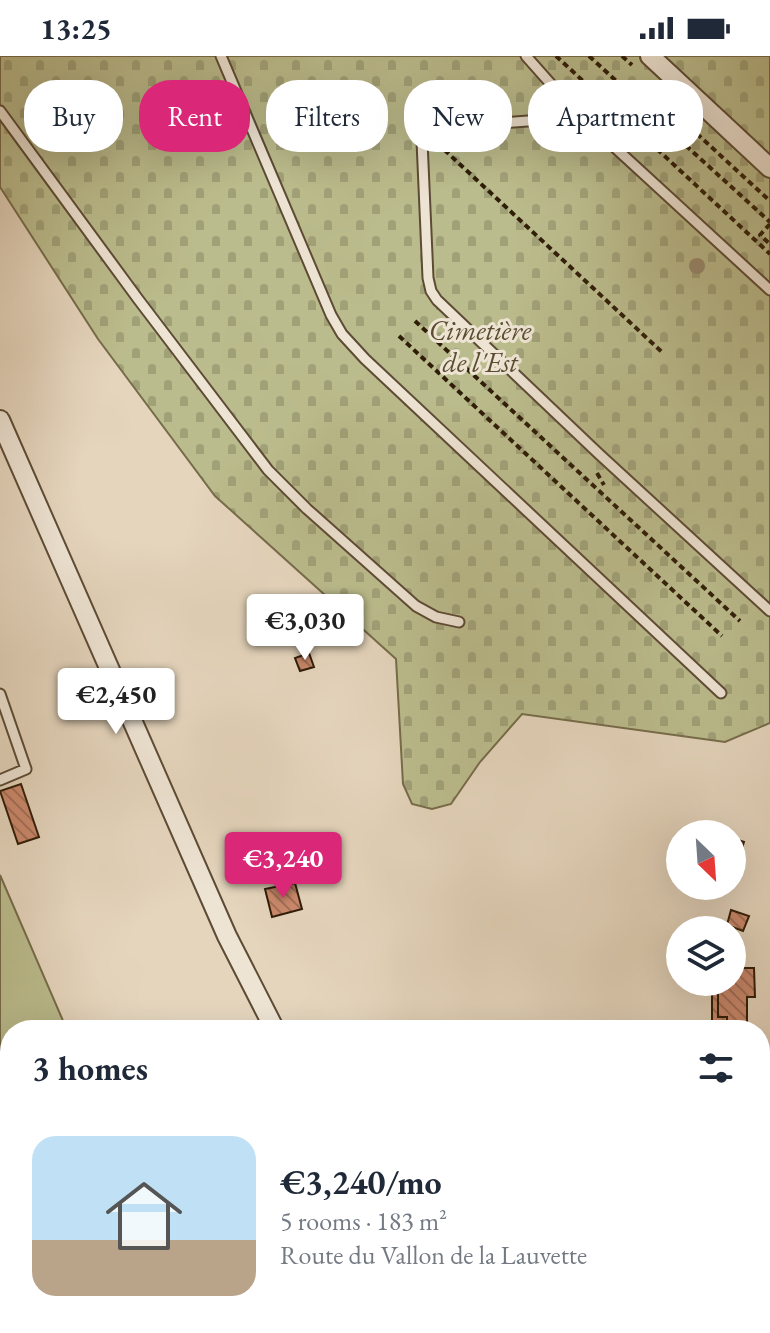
<!DOCTYPE html>
<meta charset="utf-8">
<style>
:root{--surface:#fff;--page:#f2f2f3;--text:#1f2937;--muted:#747a83;--accent:#db2777}
body{margin:0;font-family:"EB Garamond",serif;background:var(--page);color:var(--text);height:100vh;display:flex;flex-direction:column;font-size:30px;white-space:nowrap}
*{box-sizing:border-box;margin:0}
p{font-size:26px;color:var(--muted)}
.icon{flex:none;width:44px;height:44px;fill:none;stroke:currentColor;stroke-width:2;stroke-linecap:round;stroke-linejoin:round}
.map{position:relative;flex:1;overflow:hidden}
.sheet{position:absolute;left:0px;top:964px;width:770px;height:314px;display:flex;flex-direction:column;background:var(--surface);border-radius:32px 32px 0 0;box-shadow:0 8px 32px #0002}
.sheet>*{flex:none}
.guide{position:absolute;left:24px;top:24px;width:722px;height:72px;display:flex;gap:16px}
.needle{width:52px;rotate:155deg}
.fabs{position:absolute;left:666px;top:764px;display:grid;gap:16px}
.fabs a{display:grid;place-items:center;width:80px;height:80px;border-radius:50%;background:var(--surface);box-shadow:0 8px 32px #0002;font-size:40px}
.price{position:absolute;translate:-50% -68px;padding:0 18px;border-radius:8px;background:#fff;color:#222;font-size:26px;line-height:52px;filter:drop-shadow(0 2px 4px #0008)}
.price::after{content:'';position:absolute;left:50%;top:48px;width:24px;height:18px;margin-left:-12px;background:inherit;clip-path:polygon(0 0,100% 0,50% 100%)}
.price.current{background:var(--accent);color:#fff}
ul{padding:0;list-style:none}
li{display:flex;align-items:center;gap:24px;height:200px;padding:0 32px}
li span{display:grid;place-items:center;flex:none;width:224px;height:160px;border-radius:24px;color:#555}
li>.icon{margin-inline-start:auto}
span .icon{width:96px;height:96px;fill:#fffc;stroke-width:1}
li b{font-size:34px}
h2{display:flex;justify-content:space-between;align-items:center;height:96px;padding:0 32px;font-size:34px}
.chip{padding:0 28px;border-radius:32px;background:var(--surface);box-shadow:0 8px 32px #0002;font-size:28px;line-height:72px}
.chip.current{background:var(--accent);color:#fff}
.status{display:flex;justify-content:space-between;align-items:center;height:56px;padding:0 40px;background:var(--surface);direction:ltr}
.status svg{height:22px;fill:currentColor}
.map>svg:first-child{display:block}
</style>
<div class="status"><b>13:25</b><svg viewBox="0 0 49 12"><path d="M0 12V9h3v3zM5 12V6h3v6zM10 12V3h3v9zM15 12V0h3v12zM26 1h20v11H26zM47 4h2v5h-2z"/></svg></div>
<div class="map">
<svg width="770" height="1277" viewBox="0 0 770 1277">
<defs>
<pattern id="cemetery-stones" width="16" height="16" patternUnits="userSpaceOnUse" patternTransform="scale(2)"><rect width="16" height="16" fill="#bbbc8d"/><path d="M2 7V4a2 2 0 0 1 4 0v3zM10 15v-3a2 2 0 0 1 4 0v3z" fill="#a1a178"/></pattern>
<pattern id="building-back-hatch" width="6" height="6" patternUnits="userSpaceOnUse" patternTransform="scale(2)"><rect width="6" height="6" fill="#cb896c"/><path d="M-1 5l2 2M0 0l6 6M5-1l2 2" fill="none" stroke="#a56f57"/></pattern>
</defs>
<rect width="100%" height="100%" fill="#e5d5bd"/>
<filter id="stains"><feTurbulence type="fractalNoise" baseFrequency=".0025" numOctaves="4"/><feColorMatrix values="0 0 0 0 .2 0 0 0 0 .09 0 0 0 0 .02 0 0 0 .5 -.17"/></filter>
<radialGradient id="worn" r=".72"><stop offset=".6" stop-color="#630" stop-opacity="0"/><stop offset="1" stop-color="#630" stop-opacity=".3"/></radialGradient>
<path fill="url(#cemetery-stones)" stroke="#766c4a" stroke-width="2" d="M0,0h770v667l-45,19 -203,-28 -42,48 -29,42 -19,5 -20,-5 -9,-20 -7,-125 -181,-163 -117,-157 -98,-152z"/>
<path fill="#bbbc8d" stroke="#766c4a" stroke-width="2" d="M0,819l67,155h-57v119l-10,5z"/>
<path fill="url(#building-back-hatch)" stroke="#301d08" stroke-width="2" d="M309,597l5,14 -14,4 -5,-13z
M21,728l18,53 -21,7 -18,-53z
M732,782l12,4 -11,33 -1,-1z
M295,827l7,26 -30,8 -7,-28z
M731,854l18,6 -6,15 -16,-6z
M732,912h22l1,29h-8v33h-20v-13h-9v-32h9v-3h5z
M712,926h15v3h-9v32h9v13h-15z
M731,1268h27l-1,9 -27,-1z"/>
<g fill="none" stroke-linecap="round" stroke-linejoin="round">
<g stroke="#5d4b35" stroke-width="13">
<path id="lane" d="M221,0l110,259 11,19 23,25 356,334
M526,0l47,53 197,181
M573,53l-19,10 -115,9 -11,6 -6,7 6,137 3,13 6,9 162,154 171,157
M0,55l138,188 130,171 39,39 109,97 20,11 23,5
M0,638l26,75 -26,11"/>
</g>
<g stroke="#5d4b35" stroke-width="22">
<path id="street" d="M650,0l120,112
M0,364l227,516 48,94
M338,1277l16,-9"/>
</g>
<path stroke="#301d08" stroke-width="4" stroke-dasharray="6 4" stroke-linecap="butt" d="M556,0l79,73
M589,0l61,56
M622,0l10,9
M682,64l88,81
M671,76l99,90
M437,87l227,211
M657,93l113,105
M770,168l-10,11 10,9
M415,265l325,300
M399,280l323,300
M597,417l7,12"/>
<use href="#lane" stroke="#eee4d4" stroke-width="9"/>
<use href="#street" stroke="#eee4d4" stroke-width="18"/>
</g>
<g fill="#998a6f">
<circle cx="669" cy="66" r="8"/>
<circle cx="660" cy="80" r="8"/>
<circle cx="697" cy="210" r="8"/>
</g>
<g text-anchor="middle" dominant-baseline="central" stroke-width="6" stroke-linejoin="round" paint-order="stroke">
<g font-size="28" font-style="italic" fill="#5a4d30" stroke="#eee4d4">
<text x="480" y="274">Cimetière<tspan x="480" dy="32">de l'Est</tspan></text>
</g>
</g>
<rect width="100%" height="100%" filter="url(#stains)"/>
<rect width="100%" height="100%" fill="url(#worn)"/>
</svg>
<div class="fabs">
<a><svg class="needle" viewBox="-14 -14 28 28"><path d="M0-13l5 13h-10z" fill="#e53935"/><path d="M0 13l5-13h-10z" fill="#747a83"/></svg></a>
<a><svg class="icon" aria-label="layers" viewBox="0 0 24 24"><path d="M12 4l9 5-9 5-9-5zM3 14l9 5 9-5"/></svg></a>
</div>
<b class="price" style="left:305px;top:606px">€3,030</b>
<b class="price" style="left:116px;top:680px">€2,450</b>
<b class="price current" style="left:283px;top:844px">€3,240</b>
<div class="guide">
<a class="chip">Buy</a>
<a class="chip current">Rent</a>
<a class="chip">Filters</a>
<a class="chip">New</a>
<a class="chip">Apartment</a>
</div>
<section class="sheet">
<h2>3 homes<svg class="icon" aria-label="filters" viewBox="0 0 24 24"><path d="M4 7h16M4 17h16"/><circle cx="9" cy="7" r="2"/><circle cx="15" cy="17" r="2"/></svg></h2>
<ul>
<li><span style="background:linear-gradient(#bfe0f5 65%,#b9a48a 0)"><svg class="icon" aria-label="home" viewBox="0 0 24 24"><path d="M3 11l9-7 9 7M6 9v11h12V9"/></svg></span><div><b>€3,240/mo</b><p>5 rooms · 183 m²</p><p>Route du Vallon de la Lauvette</p></div></li>
</ul>
</section>
</div>
